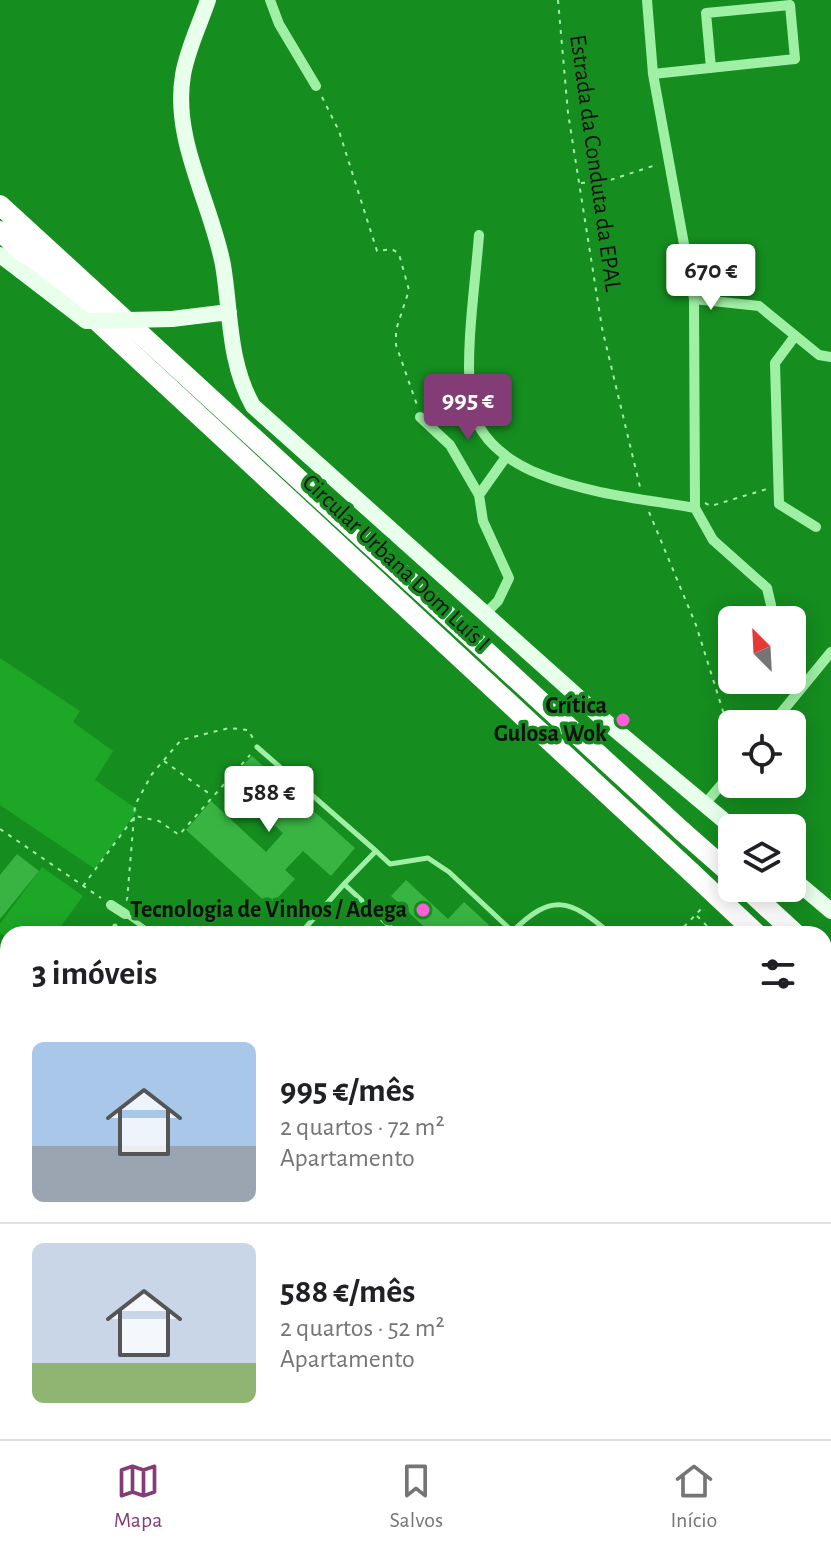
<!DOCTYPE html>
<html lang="pt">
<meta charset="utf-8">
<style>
:root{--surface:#fff;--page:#f2f2f2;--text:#202124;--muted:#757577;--line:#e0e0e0;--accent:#843c76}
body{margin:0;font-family:"Alegreya Sans",sans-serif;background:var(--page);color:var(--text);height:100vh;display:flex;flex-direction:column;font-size:30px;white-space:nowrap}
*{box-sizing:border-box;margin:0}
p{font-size:26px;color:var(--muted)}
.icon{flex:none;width:44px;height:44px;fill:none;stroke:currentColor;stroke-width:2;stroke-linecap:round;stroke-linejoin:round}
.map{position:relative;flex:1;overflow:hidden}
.side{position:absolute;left:0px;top:926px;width:832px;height:514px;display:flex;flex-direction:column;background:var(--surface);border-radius:24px 24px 0 0;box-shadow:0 4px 20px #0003}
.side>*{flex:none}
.needle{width:52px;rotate:336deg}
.fabs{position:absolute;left:718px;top:606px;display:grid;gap:16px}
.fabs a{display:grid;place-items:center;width:88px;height:88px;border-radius:12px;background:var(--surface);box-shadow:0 4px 20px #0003;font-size:40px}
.price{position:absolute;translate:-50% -68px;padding:0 18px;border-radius:8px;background:#fff;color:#222;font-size:26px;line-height:52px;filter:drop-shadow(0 2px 4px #0008)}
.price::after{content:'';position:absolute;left:50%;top:48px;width:24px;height:18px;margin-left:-12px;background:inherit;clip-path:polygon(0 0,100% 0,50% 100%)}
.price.active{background:var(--accent);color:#fff}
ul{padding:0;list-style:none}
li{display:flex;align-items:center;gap:24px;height:200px;padding:0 32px}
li+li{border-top:2px solid var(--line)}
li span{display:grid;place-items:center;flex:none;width:224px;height:160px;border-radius:12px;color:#555}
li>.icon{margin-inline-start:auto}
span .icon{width:96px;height:96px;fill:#fffc;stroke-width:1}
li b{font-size:34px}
h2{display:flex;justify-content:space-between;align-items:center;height:96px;padding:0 32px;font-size:34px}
.dock{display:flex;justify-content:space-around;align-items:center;height:112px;border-top:2px solid var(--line);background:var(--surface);font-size:22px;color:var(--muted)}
.dock a{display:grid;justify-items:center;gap:4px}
.dock .active{color:var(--accent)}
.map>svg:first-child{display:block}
</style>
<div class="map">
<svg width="831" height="1439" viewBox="0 0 831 1439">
<rect width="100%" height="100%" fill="#158d1f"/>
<path fill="#1da727" d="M0,658l80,53 -7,11 40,29 -18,29 43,30 -43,59 -95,-64z
M42,867l41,29 -28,38h-47v4l-8,-5v-9z"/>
<path fill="#39b442" d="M252,756l103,92 -24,28 -28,-25 -18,19 10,9 -25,27 -84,-76 25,-29 55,51 17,-19 -57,-50z
M17,854l22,17 -39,48v-44z
M406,880l42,39 16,-17 25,23 -8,9h-49l-41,-38z"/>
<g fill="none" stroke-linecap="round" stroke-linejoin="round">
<path stroke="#9ff0a5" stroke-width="2" stroke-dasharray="4 6" stroke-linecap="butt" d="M558,0l10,113 34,215 38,159
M322,97l17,34 38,120 15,-2 7,5 10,36 -13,40v15l21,60
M581,183l23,-1 52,-17
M705,503l6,3 56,-17
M649,512l47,113 36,115
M164,761l47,34
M0,829l101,69
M83,886l52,-70 24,5 20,14 71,-80
M127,901l8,-96 17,-31 29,-34 48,-12 19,2 6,10
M697,916l18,18
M95,934l13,-6
M677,934l27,-28
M0,961l8,3
M0,973l3,-10
M0,999l5,3 3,11
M0,1041l8,4
M2,1041l6,-22
M824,1223l7,18
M0,1233l8,11"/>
<path stroke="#9ff0a5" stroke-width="5" d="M257,747l119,104 -32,33 54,50
M376,851l14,13 38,-6 21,14 64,60
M125,914l28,20
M115,926l4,8
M512,932c40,-40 58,-33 99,2
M300,934l44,-50
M824,1382l7,9
M824,1399l7,8
M824,1412l3,-8"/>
<path stroke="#9ff0a5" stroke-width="10" d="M270,0l9,24 37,62
M647,0l6,74 41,225 1,209 18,32 54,48 4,17
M653,74l142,-15 -5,-54 -84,8 5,55
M479,235c-4,52 -13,108 -9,160 7,93 157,100 225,113
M694,299l65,7 60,49 12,2
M795,336l-20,27 4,141 37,23
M420,417l30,28 29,50
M486,613l12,-12 11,-23 -26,-57 -4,-26 27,-38
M772,724l59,-72
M705,804l27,-32
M111,905l14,9
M0,1308l8,5
M181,1432l10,7
M454,1432l10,7
M340,1439l14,-7"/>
<path stroke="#cdfbd1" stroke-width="14" d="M810,1439l9,-7
M829,1439l2,-2"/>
<path stroke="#e8ffeb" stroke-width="16" d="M208,0c-8,24 -21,50 -25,75 -11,65 28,127 40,190 8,48 5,97 30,141l352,315 128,107
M0,255l21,16
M172,319l57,-7
M792,878l39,33"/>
<path stroke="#fff" stroke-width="20" d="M0,205l682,626
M0,231l691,641
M746,888l50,46
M824,961l7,7
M824,994l7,7
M824,1015l7,11"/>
<path stroke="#e8ffeb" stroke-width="16" d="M21,271l65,50 86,-2"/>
<path stroke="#fff" stroke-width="20" d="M682,831l50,44
M691,872l66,62"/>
</g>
<g fill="#ff5eda" stroke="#158d1f" stroke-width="3">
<circle cx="623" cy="720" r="8"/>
<circle cx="423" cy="910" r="8"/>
</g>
<g text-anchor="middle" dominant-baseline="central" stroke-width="7" stroke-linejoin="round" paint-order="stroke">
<g font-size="24" fill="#111" stroke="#158d1f">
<text transform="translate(595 163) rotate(82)">Estrada da Conduta da EPAL</text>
<text transform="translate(396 563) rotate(43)">Circular Urbana Dom Luís I</text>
</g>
<g font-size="24" font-weight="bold" fill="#111" stroke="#158d1f" text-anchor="end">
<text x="607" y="706">Crítica<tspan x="607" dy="28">Gulosa Wok</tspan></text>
<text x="407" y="910">Tecnologia de Vinhos / Adega</text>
</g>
</g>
</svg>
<div class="fabs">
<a><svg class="needle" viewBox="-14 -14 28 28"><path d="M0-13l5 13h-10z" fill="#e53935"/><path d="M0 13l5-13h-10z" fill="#757577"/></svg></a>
<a><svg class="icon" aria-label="locate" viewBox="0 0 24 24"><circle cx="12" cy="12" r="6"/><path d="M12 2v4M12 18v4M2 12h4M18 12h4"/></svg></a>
<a><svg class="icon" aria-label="layers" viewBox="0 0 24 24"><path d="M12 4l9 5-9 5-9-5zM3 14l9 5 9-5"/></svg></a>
</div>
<b class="price" style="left:711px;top:312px">670 €</b>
<b class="price active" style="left:468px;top:442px">995 €</b>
<b class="price" style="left:269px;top:834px">588 €</b>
<section class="side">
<h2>3 imóveis<svg class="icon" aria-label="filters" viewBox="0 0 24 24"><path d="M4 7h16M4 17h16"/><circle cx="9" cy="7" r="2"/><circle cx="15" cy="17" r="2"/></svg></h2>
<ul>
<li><span style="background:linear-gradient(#a9c7e8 65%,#9aa5b1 0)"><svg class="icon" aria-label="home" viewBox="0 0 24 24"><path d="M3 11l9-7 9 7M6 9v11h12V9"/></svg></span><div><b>995 €/mês</b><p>2 quartos · 72 m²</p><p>Apartamento</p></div></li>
<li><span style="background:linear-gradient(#c9d6e8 75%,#8fb573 0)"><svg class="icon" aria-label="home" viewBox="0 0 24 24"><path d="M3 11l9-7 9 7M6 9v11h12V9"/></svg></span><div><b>588 €/mês</b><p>2 quartos · 52 m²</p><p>Apartamento</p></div></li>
</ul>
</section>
</div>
<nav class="dock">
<a class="active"><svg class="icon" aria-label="map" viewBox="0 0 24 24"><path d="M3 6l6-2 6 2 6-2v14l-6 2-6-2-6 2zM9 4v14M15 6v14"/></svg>Mapa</a>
<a><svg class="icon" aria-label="saved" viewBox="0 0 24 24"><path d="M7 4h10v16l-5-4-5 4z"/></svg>Salvos</a>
<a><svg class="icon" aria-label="home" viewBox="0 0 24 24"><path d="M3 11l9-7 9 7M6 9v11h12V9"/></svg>Início</a>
</nav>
